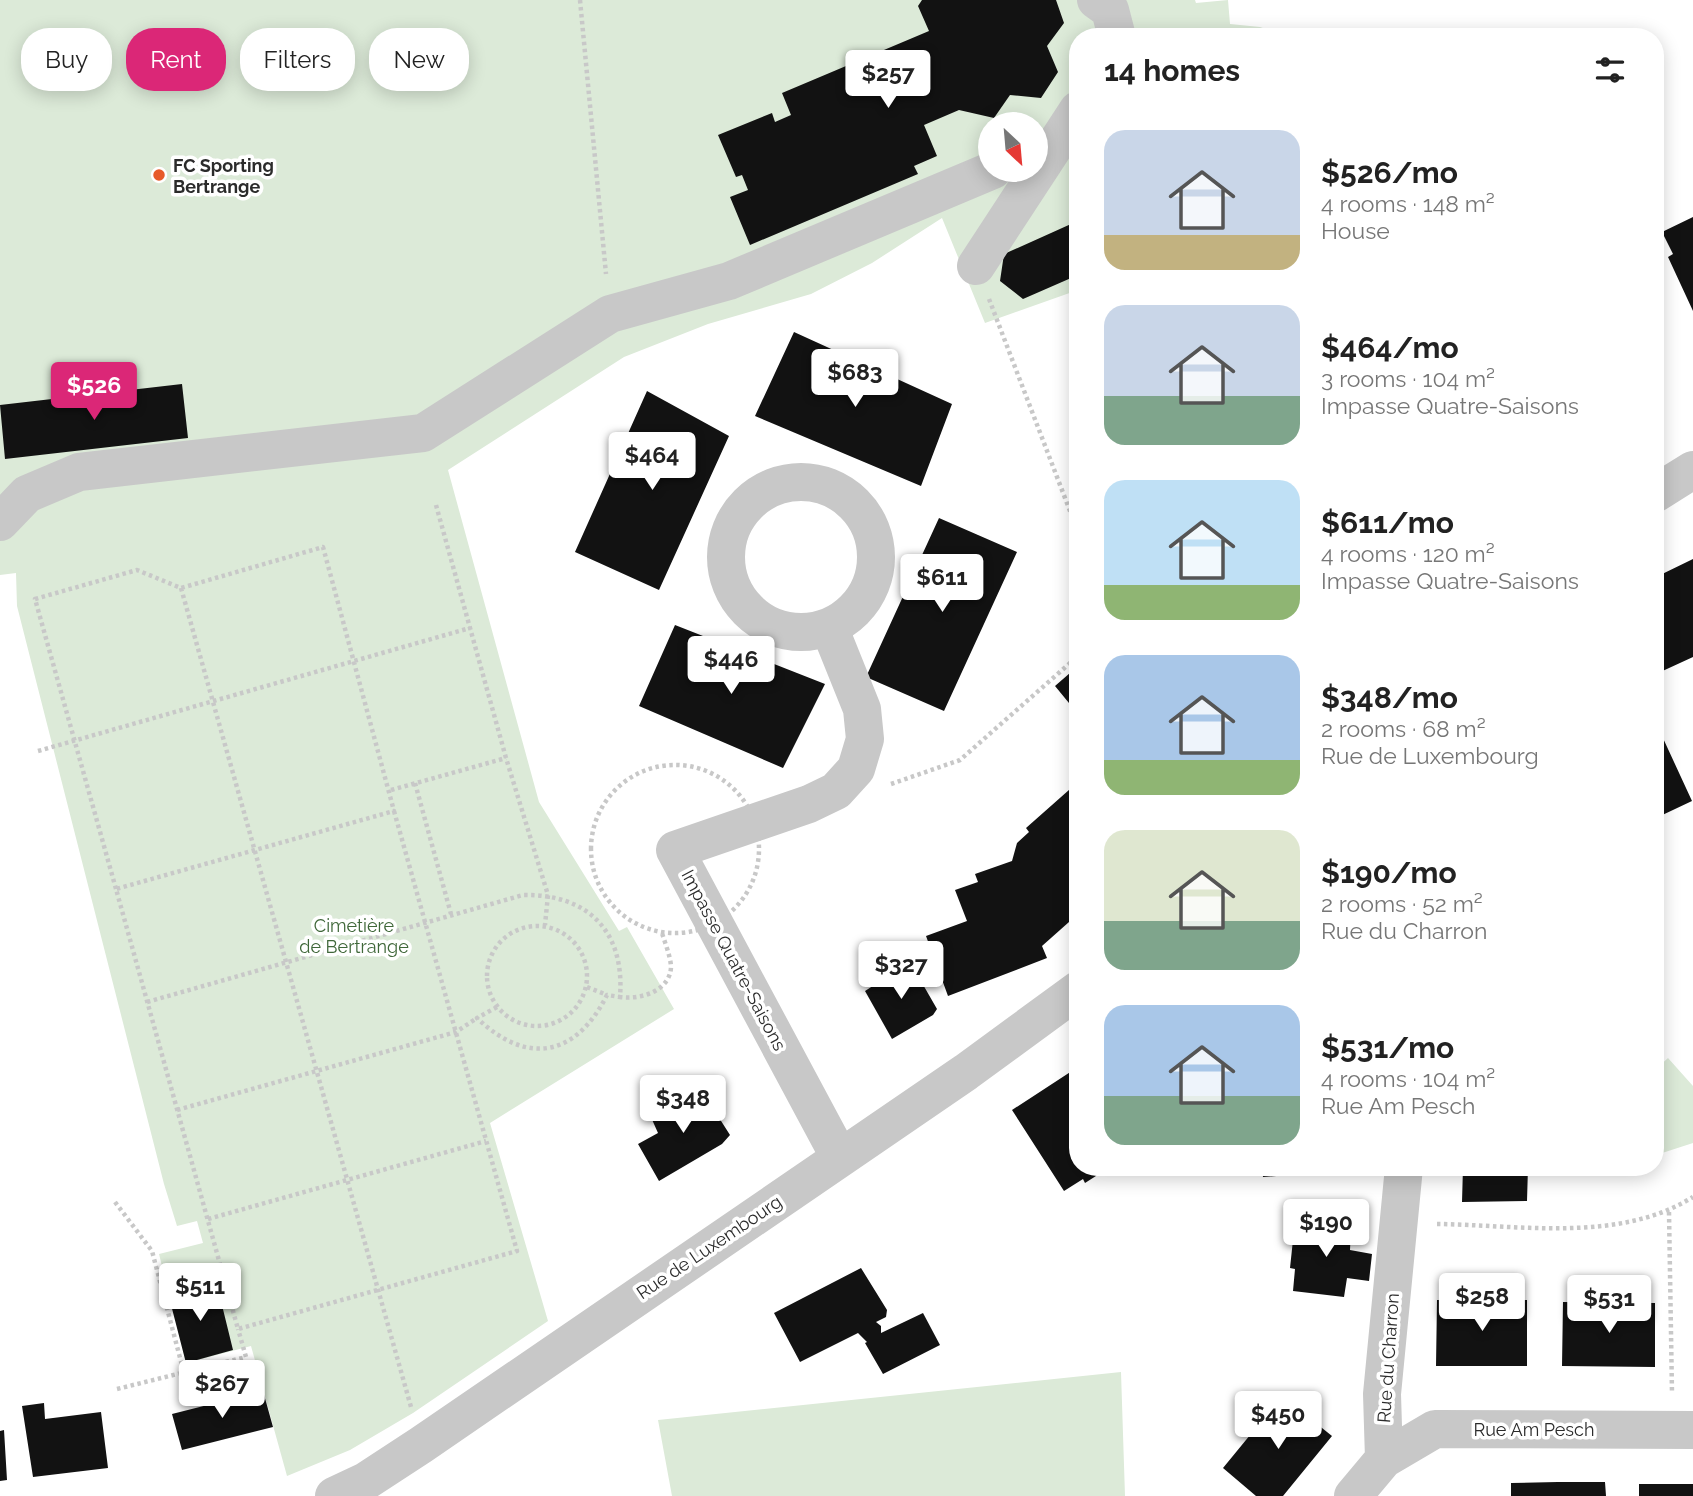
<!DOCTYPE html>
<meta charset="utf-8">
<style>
:root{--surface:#fff;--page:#f2f2f2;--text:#222;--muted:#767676;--accent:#db2777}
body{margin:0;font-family:Raleway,sans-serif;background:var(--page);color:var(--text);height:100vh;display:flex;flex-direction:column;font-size:26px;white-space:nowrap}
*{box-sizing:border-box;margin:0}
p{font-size:23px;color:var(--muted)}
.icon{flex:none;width:38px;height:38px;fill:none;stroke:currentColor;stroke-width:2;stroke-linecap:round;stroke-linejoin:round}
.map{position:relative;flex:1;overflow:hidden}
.panel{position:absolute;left:1069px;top:28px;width:595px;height:1148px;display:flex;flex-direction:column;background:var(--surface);border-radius:28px;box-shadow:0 4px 18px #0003}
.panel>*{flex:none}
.banner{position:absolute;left:21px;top:28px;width:665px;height:63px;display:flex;gap:14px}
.needle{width:46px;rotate:154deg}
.tools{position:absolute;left:978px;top:112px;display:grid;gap:14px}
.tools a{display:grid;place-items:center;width:70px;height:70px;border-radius:50%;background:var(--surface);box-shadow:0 4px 18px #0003;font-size:35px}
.price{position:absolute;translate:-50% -60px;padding:0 16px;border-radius:7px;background:#fff;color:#222;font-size:23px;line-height:46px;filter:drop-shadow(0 2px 4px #0008)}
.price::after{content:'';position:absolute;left:50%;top:42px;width:21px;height:16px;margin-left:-10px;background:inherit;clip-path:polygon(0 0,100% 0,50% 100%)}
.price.selected{background:var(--accent);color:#fff}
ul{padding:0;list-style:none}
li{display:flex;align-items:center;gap:21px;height:175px;padding:0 35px}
li span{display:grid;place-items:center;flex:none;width:196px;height:140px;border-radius:21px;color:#555}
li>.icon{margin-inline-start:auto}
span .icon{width:84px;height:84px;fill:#fffc;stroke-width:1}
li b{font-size:30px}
h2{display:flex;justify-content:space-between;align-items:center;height:84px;padding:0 35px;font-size:30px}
.tag{padding:0 24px;border-radius:28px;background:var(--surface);box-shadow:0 4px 18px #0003;font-size:24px;line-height:63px}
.tag.selected{background:var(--accent);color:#fff}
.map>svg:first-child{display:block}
</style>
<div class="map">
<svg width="1693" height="1496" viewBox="0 0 1693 1496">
<rect width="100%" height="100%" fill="#fff"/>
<path fill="#dcead8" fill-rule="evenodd" d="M0,0h1195l1,3 32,-3 2,24 30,3 29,10h-211v253l-93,33 -43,-105 -70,45 -61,31 -103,30 -84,33 -176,113 91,332 80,129 8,-4 47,82 -184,114 58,198 -135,92 -63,37 -63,26 -36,-130 -65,17 -27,-109 44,-11 -6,-22 -20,5 -13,-42 -147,-578 -1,-33 -16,2zM990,124h46v46h-46z
M1668,1058l25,28v57l-37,12v-86z
M1121,1372l4,124h-453l-14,-76z"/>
<path fill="#121212" d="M922,0h134l8,23 -17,23 11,26 -17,26 -31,-3 -16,23 -35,-8 -35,15 13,31 -23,10 4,8 -168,71 -20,-48 18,-7 -6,-15 -6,2 -18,-42 54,-22 3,9 16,-7 -9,-22 147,-62 -11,-25z
M1693,217v94l-25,-54 5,-3 -11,-22z
M1071,224l7,4v47l-55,24 -23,-18 4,-27z
M794,332l158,72 -31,82 -166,-70z
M182,384l6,54 -183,21 -5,-54z
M647,391l82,45 -70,154 -84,-38z
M939,518l78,34 -73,159 -78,-34z
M1693,559v98l-37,17v-97z
M675,625l150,59 -42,84 -144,-62z
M1078,666v48l-23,-28z
M1656,723l36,78 -36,17z
M1078,782v132l-36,32 5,12 -99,38 -22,-60 41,-15 -12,-31 23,-8 -3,-8 37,-13 5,-18 12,-11 -3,-4z
M910,962l27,47 -4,6 -41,24 -27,-48z
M1078,1067v100h32l-25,16 -2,-4 -19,12 -52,-81z
M702,1091l28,44 -8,9 -63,37 -21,-37 20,-11 -8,-18 9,-7z
M1262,1167h26l1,8 -26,2z
M1463,1167h65l-1,34 -65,1z
M1295,1221l56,6 -1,23 22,4 -3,27 -22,-3 -3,19 -51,-6 2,-22 -5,-1z
M861,1268l26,42 -1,7 -10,5 5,4v7l42,-20 17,32 -57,29 -18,-31 2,-1 -9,-9 -58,29 -26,-49z
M204,1283l4,17 12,-3 13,53 -47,13 -18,-70z
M1437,1300h90v66h-91z
M1563,1302l92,1v64l-93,-1z
M263,1391l10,36 -91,23 -10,-36z
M1282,1396l50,40 -49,60h-27l-33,-28z
M44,1403l1,16 56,-7 7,56 -75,9 -11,-71z
M4,1430l3,50 -7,1v-50z
M1558,1482h47l1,14h-95v-13z
M1639,1484h54v12h-54z"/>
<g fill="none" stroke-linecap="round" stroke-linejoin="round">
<path stroke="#c8c8c8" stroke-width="4.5" stroke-dasharray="3.5 3.5" stroke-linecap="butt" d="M580,0l26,274
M989,299l89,233
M436,505l70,253 42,137 -3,30
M181,588l230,819
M38,751l432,-123
M591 849a84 84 0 1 1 168 0a84 84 0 1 1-168 0Z
M415,783l36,131
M891,784l69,-24 118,-104
M391,790l115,-32
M394,811l123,440 -279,78 -122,-440z
M116,889l-81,-290 102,-29 44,18 142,-41 71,264
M487 976a50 50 0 1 1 100 0a50 50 0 1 1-100 0Z
M587,987l20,8
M147,1002l376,-107c65,-1 102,36 97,102 20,3 51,-6 51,-31 -1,-11 -6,-23 -9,-33
M497,1007l-20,11c50,48 99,39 130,-23l13,2
M177,1110l279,-78 21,-14
M115,1202l37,49 32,122
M1669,1212l3,181
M208,1219l278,-78
M1437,1224c84,1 182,19 256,-27
M117,1389l129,-32 -8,-28"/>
<path stroke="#c8c8c8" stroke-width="38" d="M1096,0l14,10 7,27
M976,266l102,-156
M726 557a75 75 0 1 1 150 0a75 75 0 1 1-150 0Z
M1656,493l37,-23
M0,522l27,-28 52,-22 344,-39 187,-119 119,-33 264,-111
M829,627l33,82 3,30 -9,30 -20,22 -27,13 -134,46 165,308
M1384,1459l51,-30 258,1
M334,1496l32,-15 55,-36 545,-373 112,-82
M1353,1496l31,-37 -2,-65 22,-227"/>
</g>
<circle fill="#e75a29" stroke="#fff" stroke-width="2.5" cx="159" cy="175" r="7"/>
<g text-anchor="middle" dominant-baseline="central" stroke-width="7" stroke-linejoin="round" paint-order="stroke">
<g font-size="18" font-weight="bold" fill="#2b2b2b" stroke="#fff" text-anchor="start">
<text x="173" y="165">FC Sporting<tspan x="173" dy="21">Bertrange</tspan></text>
</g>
<g font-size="18" fill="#3f6739" stroke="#fff">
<text x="354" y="925">Cimetière<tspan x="354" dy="21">de Bertrange</tspan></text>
</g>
<g font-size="18" fill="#2b2b2b" stroke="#fff">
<text transform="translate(734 960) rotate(62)">Impasse Quatre-Saisons</text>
<text transform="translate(709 1247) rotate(-34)">Rue de Luxembourg</text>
<text transform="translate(1388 1358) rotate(-86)">Rue du Charron</text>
<text x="1534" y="1429">Rue Am Pesch</text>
</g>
</g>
</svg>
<div class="tools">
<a><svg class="needle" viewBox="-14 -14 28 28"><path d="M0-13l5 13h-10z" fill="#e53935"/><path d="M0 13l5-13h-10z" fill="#767676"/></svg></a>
</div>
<b class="price" style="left:888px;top:110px">$257</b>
<b class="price" style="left:855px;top:409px">$683</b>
<b class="price selected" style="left:94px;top:422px">$526</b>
<b class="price" style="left:652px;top:492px">$464</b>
<b class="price" style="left:942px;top:614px">$611</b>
<b class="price" style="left:731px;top:696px">$446</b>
<b class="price" style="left:901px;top:1001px">$327</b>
<b class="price" style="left:683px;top:1135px">$348</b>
<b class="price" style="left:1326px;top:1259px">$190</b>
<b class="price" style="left:200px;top:1323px">$511</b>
<b class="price" style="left:1482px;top:1333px">$258</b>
<b class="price" style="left:1609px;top:1335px">$531</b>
<b class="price" style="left:222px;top:1420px">$267</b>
<b class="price" style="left:1278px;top:1451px">$450</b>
<div class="banner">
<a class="tag">Buy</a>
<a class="tag selected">Rent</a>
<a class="tag">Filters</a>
<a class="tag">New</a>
</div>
<section class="panel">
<h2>14 homes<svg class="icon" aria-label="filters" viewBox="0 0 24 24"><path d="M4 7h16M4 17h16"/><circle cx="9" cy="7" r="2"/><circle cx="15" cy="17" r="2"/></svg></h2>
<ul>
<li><span style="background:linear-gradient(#c9d6e8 75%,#c2b280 0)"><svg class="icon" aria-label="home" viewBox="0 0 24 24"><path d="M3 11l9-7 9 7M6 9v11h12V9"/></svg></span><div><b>$526/mo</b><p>4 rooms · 148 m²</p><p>House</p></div></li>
<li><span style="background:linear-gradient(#c9d6e8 65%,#7fa58c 0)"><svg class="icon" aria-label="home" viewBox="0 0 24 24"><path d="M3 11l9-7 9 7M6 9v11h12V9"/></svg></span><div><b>$464/mo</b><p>3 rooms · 104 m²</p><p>Impasse Quatre-Saisons</p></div></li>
<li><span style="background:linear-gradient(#bfe0f5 75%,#8fb573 0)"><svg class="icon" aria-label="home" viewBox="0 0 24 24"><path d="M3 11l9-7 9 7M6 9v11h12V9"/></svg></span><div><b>$611/mo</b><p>4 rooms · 120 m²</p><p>Impasse Quatre-Saisons</p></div></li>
<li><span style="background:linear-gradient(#a9c7e8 75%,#8fb573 0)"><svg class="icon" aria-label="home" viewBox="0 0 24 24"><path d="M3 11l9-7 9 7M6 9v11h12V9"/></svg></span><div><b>$348/mo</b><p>2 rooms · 68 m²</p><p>Rue de Luxembourg</p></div></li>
<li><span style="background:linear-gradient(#dfe7d0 65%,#7fa58c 0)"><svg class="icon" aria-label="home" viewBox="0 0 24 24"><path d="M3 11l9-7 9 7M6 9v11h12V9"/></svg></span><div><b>$190/mo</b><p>2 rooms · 52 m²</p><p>Rue du Charron</p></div></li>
<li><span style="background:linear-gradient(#a9c7e8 65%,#7fa58c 0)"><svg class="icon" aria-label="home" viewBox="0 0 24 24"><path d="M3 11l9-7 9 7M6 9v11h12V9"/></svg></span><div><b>$531/mo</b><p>4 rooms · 104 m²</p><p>Rue Am Pesch</p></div></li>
</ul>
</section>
</div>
